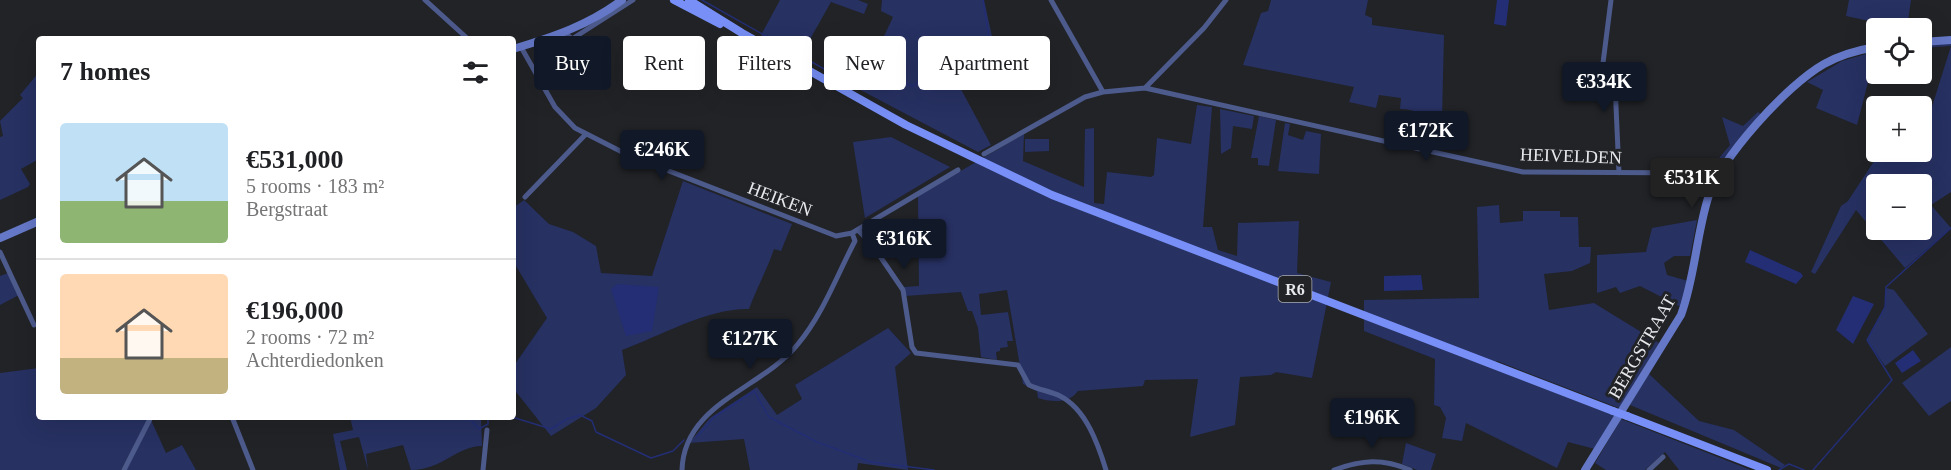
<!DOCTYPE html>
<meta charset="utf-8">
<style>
:root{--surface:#fff;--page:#f6f6f6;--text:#202124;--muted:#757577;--line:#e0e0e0;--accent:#111827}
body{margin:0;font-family:Georgia,serif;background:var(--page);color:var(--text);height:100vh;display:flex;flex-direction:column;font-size:22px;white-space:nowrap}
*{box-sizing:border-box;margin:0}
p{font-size:20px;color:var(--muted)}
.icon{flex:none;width:33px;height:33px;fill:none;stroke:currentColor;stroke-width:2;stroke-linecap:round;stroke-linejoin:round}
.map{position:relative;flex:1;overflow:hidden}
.side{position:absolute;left:36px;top:36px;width:480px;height:384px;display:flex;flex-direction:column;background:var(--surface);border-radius:6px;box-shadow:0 6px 24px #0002}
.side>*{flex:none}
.hud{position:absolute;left:534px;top:36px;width:570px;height:54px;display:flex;gap:12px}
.tools{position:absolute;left:1866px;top:18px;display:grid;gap:12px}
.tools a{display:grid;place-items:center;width:66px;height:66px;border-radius:6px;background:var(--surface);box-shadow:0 6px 24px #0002;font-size:30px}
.price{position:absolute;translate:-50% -51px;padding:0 14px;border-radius:6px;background:var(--accent);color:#fff;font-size:20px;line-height:39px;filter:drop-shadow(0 2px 3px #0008)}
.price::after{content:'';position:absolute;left:50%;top:36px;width:18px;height:14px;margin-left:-9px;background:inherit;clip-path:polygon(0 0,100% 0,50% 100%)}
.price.selected{background:#222;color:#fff}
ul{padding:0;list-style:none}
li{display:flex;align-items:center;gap:18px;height:150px;padding:0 24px}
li+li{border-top:2px solid var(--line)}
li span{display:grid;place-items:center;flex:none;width:168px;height:120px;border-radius:6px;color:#555}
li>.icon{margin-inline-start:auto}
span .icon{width:72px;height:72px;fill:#fffc;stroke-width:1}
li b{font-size:26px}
h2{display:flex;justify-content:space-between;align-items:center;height:72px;padding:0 24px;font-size:26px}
.chip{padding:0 21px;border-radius:6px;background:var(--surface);box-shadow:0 6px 24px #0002;font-size:21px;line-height:54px}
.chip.selected{background:var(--accent);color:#fff}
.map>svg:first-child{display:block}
</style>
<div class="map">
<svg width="1951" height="470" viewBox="0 0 1951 470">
<rect width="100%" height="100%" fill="#212327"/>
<path fill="#273162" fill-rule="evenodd" d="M780,0h78l10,4 -4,10 -33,-12 -31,55 -39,-22z
M882,0h102l9,41 -45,24 43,80 -13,7 -144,-76 8,-14 25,11 26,-56 -12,-6z
M1271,0h97l-3,15 7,3v7l72,10 -2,84c-16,-1 -27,-11 -42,-10l1,-11 -22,-3 -3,13 -27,-6 5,-15 -111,-22 18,-52 7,-2z
M1849,0h62l-4,28h-31v14l-6,1 4,-21 -28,-6z
M1951,41v151l-20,13 20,23 -46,40 -49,-58 -41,64 -4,-2 30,-66 7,-5 32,-49h42v-23h3l26,-83 -29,2v-5zM1876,184h46v46h-46z
M1876,51l-19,74 -41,-17 7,-18 -16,-8 35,-21z
M39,72v87l-18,10 9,15 -2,3 -28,13v-63l3,-1 -3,-15 23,-23 -3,-3z
M1197,105l15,2 -9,120h9l6,23 19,6 1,-33 61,-2 -2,52 34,9 -19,96 -36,-6 -5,3 -31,2 -5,48 -45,12 8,-58 -53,1 -2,6 -65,5c-9,13 -27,11 -40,7l-1,-7 -14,-7 -16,-94 -28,4 2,21 27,-3 5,29h-6l1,6 -8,1v3l-4,1 1,8 -16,-3 -3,-29 -6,-17h-4l-7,-19 -56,4 -2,-9 16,-1 -1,-90 106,-62 -1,27 61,26 1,-58 9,-1v75l10,1 3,-32 44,5 3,-2 3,-37 34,6z
M1220,109l34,7 -2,13 -19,-3 -2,22 -10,6z
M1758,112l4,3 -44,54 -4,-5 16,-19 -8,-28 21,9z
M1259,116l17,4 -7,46 -11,-1v-7h-7z
M1285,123l5,1 -2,11 15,5 3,-9 15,3 -2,40 -41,-3z
M891,137l59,30 -85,51 -12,-76z
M1025,139h24v12l-24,1z
M683,181l109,43 -11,27 -7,-2c-7,21 -17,38 -25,60 -41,-1 -89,27 -127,41l4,25 -30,33 -45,28 -38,-48v-21l34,-49 -31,-52 -3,2v-60l11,-8 25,24 24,8 23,14 5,27 51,3z
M1499,205l1,18 23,-2v-10h37v6h18l1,30h12l-1,16 -18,8 -28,3 5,36 45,-7 65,40 -40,65 -122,-47 -5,7 123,48 -20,33 -27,-7 -11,26 -91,-45 -4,18 -20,-3 4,-20 -6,-11 -6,-2 1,-46 -71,-28v-31l115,-2 -2,-91z
M1697,220l-7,36h-16l-10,7 3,12 21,6 -7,26 -41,-21 -20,7 -4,-6 -19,6v-38l49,-3 6,-24z
M8,273l11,22 -19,10v-29z
M1886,288l8,2 34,44 -43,32 -18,-26 18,-33z
M888,328l23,25 -16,14 13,103 -50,-7 -1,7h-107l-6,-31 -55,4 21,-25 47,-31 20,28 25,-16 -7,-14z
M1951,347v54l-22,15 -27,-33z
M39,368v49h110l-28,53h-121v-97z
M1648,373l51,48 35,9 51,35 -4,3 -151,-63z
M350,417h131l1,29c-25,0 -40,24 -71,24l-8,-25 -37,9 2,16 -9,-33 -19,4 7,29h-7l-7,-36 20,-4z
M1621,419l130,51h-72l-14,-18 -20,18h-39l-11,-7z
M151,420l15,33 16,-8 14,25h-70z
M1406,443l30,11 -5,16h-14l-15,-6z"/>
<path fill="#232e74" d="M1497,0h12l-3,26 -12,-2z
M1750,250l51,23 2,3 -7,8 -51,-22z
M1421,275l2,15 -39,1v-15z
M617,284l42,3 -7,44 -26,5 -15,-47z
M1853,296l21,8 -21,40 -17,-14z
M1913,350l8,11 -19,12 -7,-10z"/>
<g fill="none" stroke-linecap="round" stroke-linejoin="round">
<path stroke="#232e74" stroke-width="1.5" d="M702,0l124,70 30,-1 57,17 57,-41 21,6 -8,-51
M468,417l11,12 9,-5v-7
M512,417l39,12 16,-10 13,-4 12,6 4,11 55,26 22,-7 11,-11
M697,437l17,-20 40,-26 15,26 48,25 54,20 63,8
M1779,470l10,-6 15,6
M1813,470l79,-90 -25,-40 18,-33 1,-20 65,-59"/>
<path stroke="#4d5a8c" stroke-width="5" d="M425,0l43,39
M1051,0l52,92
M1611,0l-9,71 13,13 4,89
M565,33l7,6 61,-39
M521,47l34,60 20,21 53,27 208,81 16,-3 106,-63
M1145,88l378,84 178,1 16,6
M984,154l101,-57 18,-5 42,-4 59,-60 22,-28
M525,197l61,-63
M858,230l15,16 30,44 9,57 4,6 102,12 11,20c10,5 21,6 31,11 26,13 38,48 46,74
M0,252l34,73
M232,417l21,53
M124,470l27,-53
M483,470l4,-40
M682,470c2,-67 80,-81 116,-126 25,-30 39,-69 57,-103l-3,-8
M1334,470c28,-10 48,-12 76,0
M1649,470l14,-13"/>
<path stroke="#6578c7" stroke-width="8" d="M1922,42l29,-2
M513,49c40,-12 76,-24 109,-49
M0,238l39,-17
M1585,470l96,-155c14,-38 15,-78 27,-117 13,-41 79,-113 116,-134 16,-9 34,-14 52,-17"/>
<path stroke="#778ff6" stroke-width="8" d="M674,0l46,24
M689,0l53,33 164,92 146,70 561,216
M1627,416l140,54"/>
<path stroke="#778ff6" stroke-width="8" d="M1613,411l14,5"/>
</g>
<g text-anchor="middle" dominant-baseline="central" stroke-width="6" stroke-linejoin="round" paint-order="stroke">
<rect fill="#212327" stroke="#acadb0" stroke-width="1.5" x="1278.5" y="276" width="33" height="26" rx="4.5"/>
<g font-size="16" font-weight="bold" fill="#e7e8eb">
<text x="1295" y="289">R6</text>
</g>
<g font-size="18" fill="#e7e8eb" stroke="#212327">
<text transform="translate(1571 156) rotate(2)">HEIVELDEN</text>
<text transform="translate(780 199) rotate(21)">HEIKEN</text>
<text transform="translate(1642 347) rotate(-60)">BERGSTRAAT</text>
</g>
</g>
</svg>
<div class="tools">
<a><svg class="icon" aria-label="locate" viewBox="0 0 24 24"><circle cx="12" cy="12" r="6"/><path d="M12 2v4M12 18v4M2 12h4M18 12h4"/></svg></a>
<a>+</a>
<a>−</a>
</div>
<b class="price" style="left:1604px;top:113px">€334K</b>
<b class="price" style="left:1426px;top:162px">€172K</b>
<b class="price" style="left:662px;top:181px">€246K</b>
<b class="price selected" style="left:1692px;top:209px">€531K</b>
<b class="price" style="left:904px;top:270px">€316K</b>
<b class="price" style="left:750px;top:370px">€127K</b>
<b class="price" style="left:1372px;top:449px">€196K</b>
<div class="hud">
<a class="chip selected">Buy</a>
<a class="chip">Rent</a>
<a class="chip">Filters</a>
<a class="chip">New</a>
<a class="chip">Apartment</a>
</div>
<section class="side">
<h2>7 homes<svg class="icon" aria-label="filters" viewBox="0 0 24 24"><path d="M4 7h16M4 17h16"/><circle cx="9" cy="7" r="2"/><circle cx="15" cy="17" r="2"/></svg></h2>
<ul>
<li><span style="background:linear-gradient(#bfe0f5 65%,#8fb573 0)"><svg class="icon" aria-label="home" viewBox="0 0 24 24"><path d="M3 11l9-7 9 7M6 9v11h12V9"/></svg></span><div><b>€531,000</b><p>5 rooms · 183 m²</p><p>Bergstraat</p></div></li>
<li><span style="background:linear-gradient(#ffd9b3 70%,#c2b280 0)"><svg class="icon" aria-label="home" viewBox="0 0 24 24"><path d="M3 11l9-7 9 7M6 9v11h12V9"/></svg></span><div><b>€196,000</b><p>2 rooms · 72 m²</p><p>Achterdiedonken</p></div></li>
</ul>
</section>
</div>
